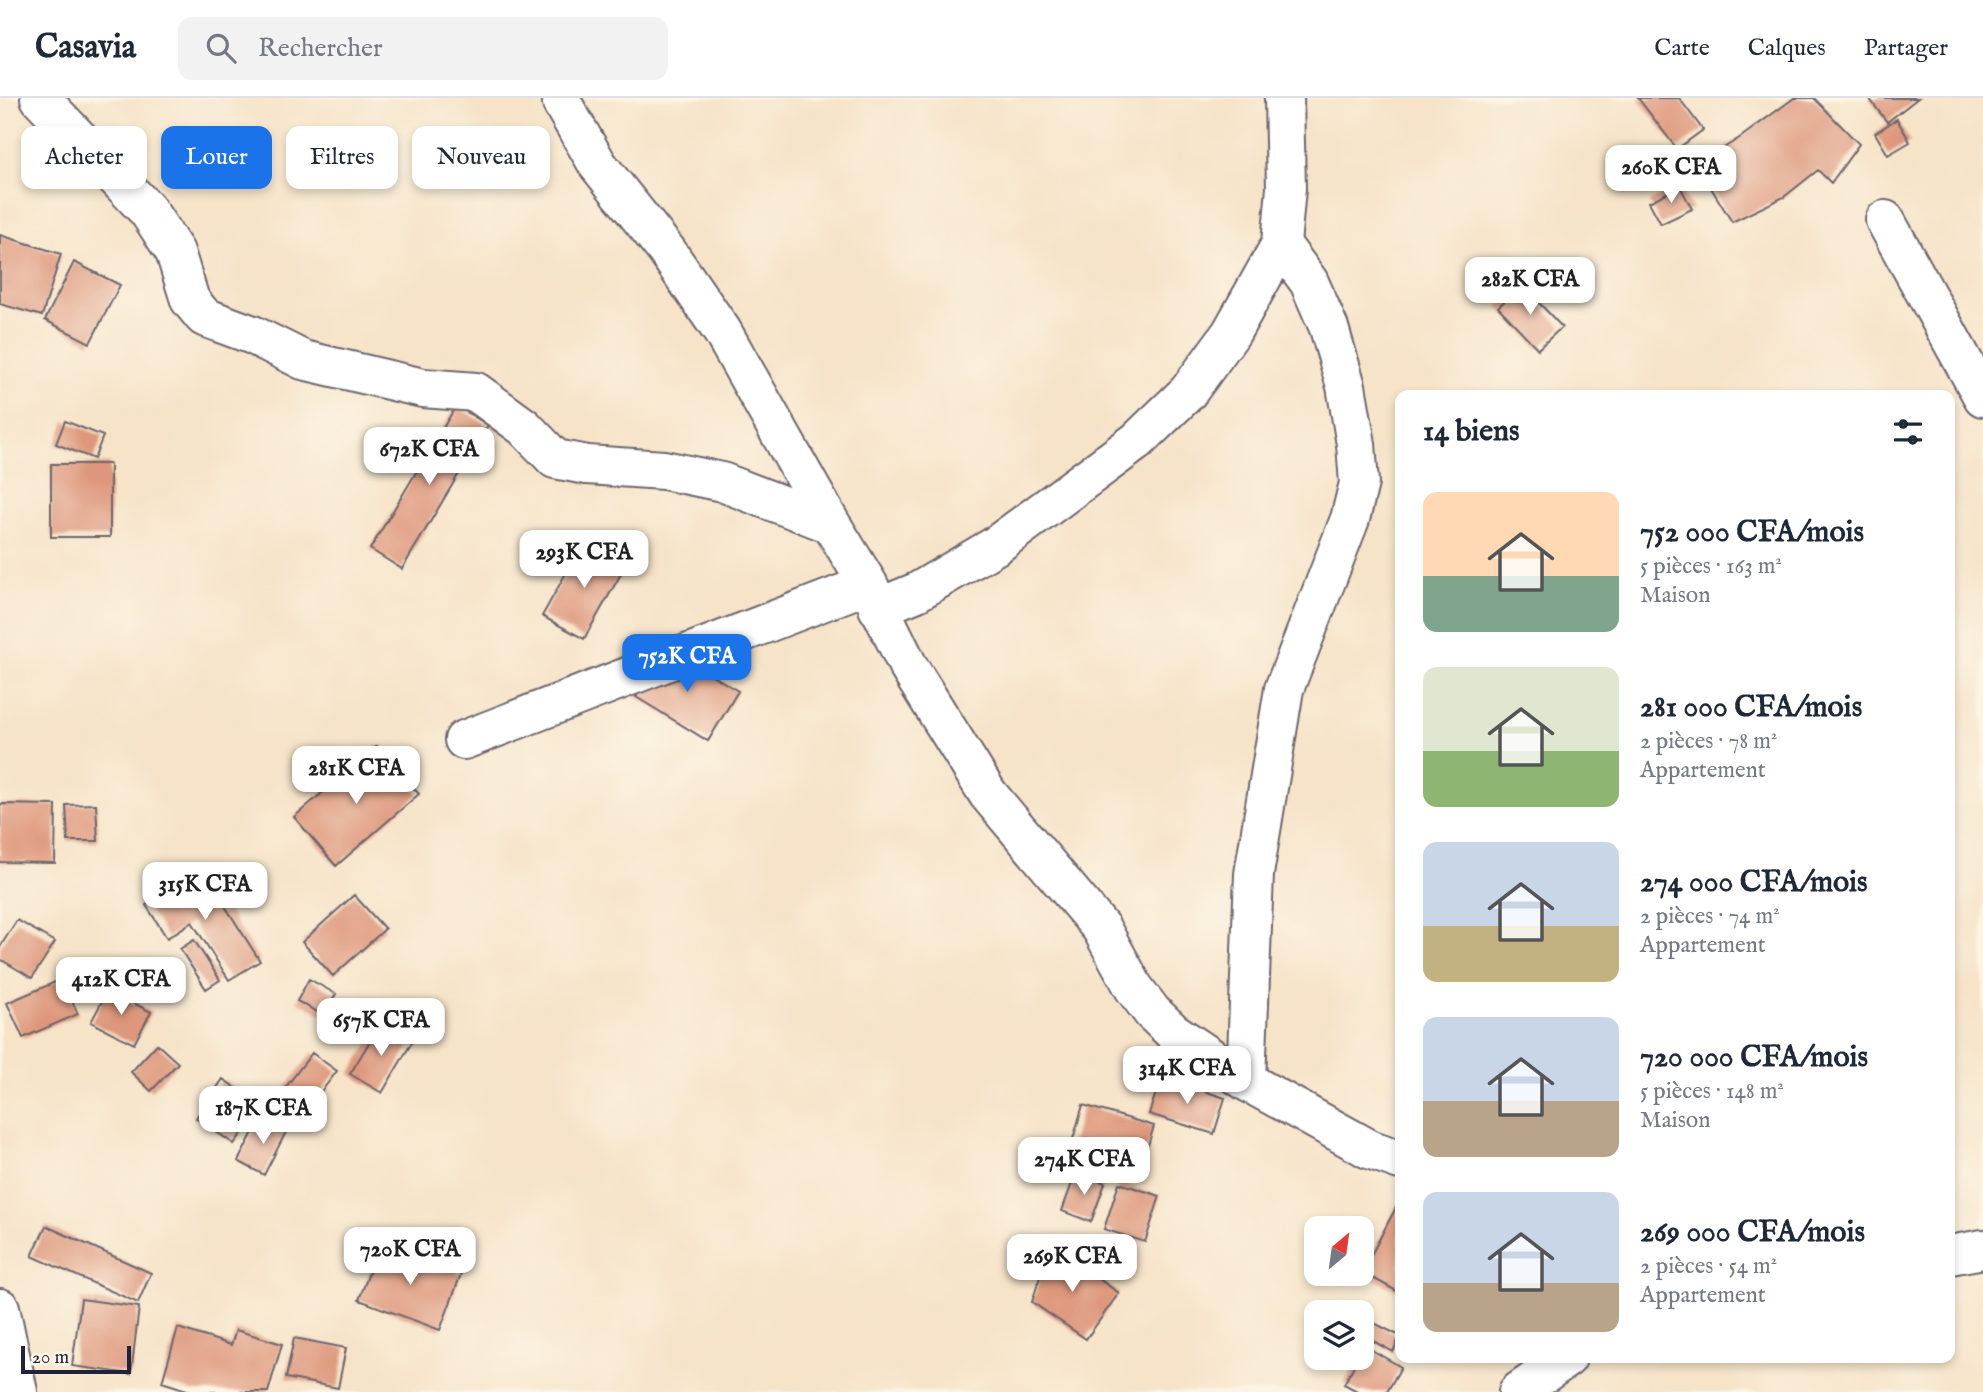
<!DOCTYPE html>
<html lang="fr">
<meta charset="utf-8">
<style>
:root{--surface:#fff;--page:#f2f2f3;--text:#1f2937;--muted:#747a83;--line:#e0e1e3;--accent:#1a73e8}
body{margin:0;font-family:"IM FELL English",serif;background:var(--page);color:var(--text);height:100vh;display:flex;flex-direction:column;font-size:26px;white-space:nowrap}
*{box-sizing:border-box;margin:0}
p{font-size:23px;color:var(--muted)}
.icon{flex:none;width:38px;height:38px;fill:none;stroke:currentColor;stroke-width:2;stroke-linecap:round;stroke-linejoin:round}
.map{position:relative;flex:1;overflow:hidden}
.side{position:absolute;left:1395px;top:292px;width:560px;height:973px;display:flex;flex-direction:column;background:var(--surface);border-radius:14px;box-shadow:0 4px 10px #0003}
.side>*{flex:none}
.banner{position:absolute;left:21px;top:28px;width:665px;height:63px;display:flex;gap:14px}
.needle{width:46px;rotate:29deg}
.fabs{position:absolute;left:1304px;top:1118px;display:grid;gap:14px}
.fabs a{display:grid;place-items:center;width:70px;height:70px;border-radius:14px;background:var(--surface);box-shadow:0 4px 10px #0003;font-size:35px}
.scale{position:absolute;left:21px;bottom:18px;width:110px;box-sizing:border-box;padding-left:7px;border:4px solid #22223b;border-top:0;font-size:19px;line-height:24px;white-space:nowrap;color:#22223b;-webkit-text-stroke:5px #fcf5e5;paint-order:stroke}
.price{position:absolute;translate:-50% -60px;padding:0 16px;border-radius:14px;background:#fff;color:#222;font-size:23px;line-height:46px;filter:drop-shadow(0 2px 4px #0008)}
.price::after{content:'';position:absolute;left:50%;top:42px;width:21px;height:16px;margin-left:-10px;background:inherit;clip-path:polygon(0 0,100% 0,50% 100%)}
.price.selected{background:var(--accent);color:#fff}
ul{padding:0;list-style:none}
li{display:flex;align-items:center;gap:21px;height:175px;padding:0 28px}
li span{display:grid;place-items:center;flex:none;width:196px;height:140px;border-radius:14px;color:#555}
li>.icon{margin-inline-start:auto}
span .icon{width:84px;height:84px;fill:#fffc;stroke-width:1}
li b{font-size:30px}
h2{display:flex;justify-content:space-between;align-items:center;height:84px;padding:0 28px;font-size:30px}
.chip{padding:0 24px;border-radius:14px;background:var(--surface);box-shadow:0 4px 10px #0003;font-size:24px;line-height:63px}
.chip.selected{background:var(--accent);color:#fff}
header{display:flex;align-items:center;gap:42px;box-sizing:border-box;height:98px;padding:0 35px;background:var(--surface);border-bottom:2px solid var(--line)}
header strong{font-size:33px}
nav{display:flex;gap:38px;margin-inline-start:auto;font-size:24px}
.search{width:490px;height:63px;background:var(--page);display:flex;align-items:center;gap:18px;box-sizing:border-box;padding:0 24px;border-radius:14px;color:var(--muted);font-size:26px}
.map>svg:first-child{display:block}
</style>
<header>
<strong>Casavia</strong>
<div class="search"><svg class="icon" aria-label="search" viewBox="0 0 24 24"><circle cx="10" cy="10" r="6"/><path d="M15 15l6 6"/></svg>Rechercher</div>
<nav><a>Carte</a><a>Calques</a><a>Partager</a></nav>
</header>
<div class="map">
<svg width="1983" height="1294" viewBox="0 0 1983 1294">
<rect width="100%" height="100%" fill="#fcf5e5"/>
<filter id="ink" filterUnits="userSpaceOnUse"><feTurbulence type="fractalNoise" baseFrequency=".0143" numOctaves="2"/><feDisplacementMap in="SourceGraphic" scale="14" xChannelSelector="R" yChannelSelector="G"/><feConvolveMatrix kernelMatrix="1 2 1 2 8 2 1 2 1" color-interpolation-filters="sRGB"/></filter>
<filter id="wash" filterUnits="userSpaceOnUse"><feTurbulence type="fractalNoise" baseFrequency=".00686" numOctaves="4" result="noise"/><feDisplacementMap in="SourceGraphic" scale="28" xChannelSelector="R" yChannelSelector="G"/><feGaussianBlur stdDeviation="1.57" result="paint"/><feColorMatrix in="noise" values="0 0 0 0 0 0 0 0 0 0 0 0 0 0 0 0 0 1.4 0 .05"/><feComposite in="paint" operator="in"/></filter>
<g filter="url(#wash)">
<rect width="100%" height="100%" fill="#f6e3c8"/>
<g id="blocks">
<path fill="#de977b" d="M1638,0h41l24,32 -26,19z
M1794,0h20l45,46 -28,39 -13,-13 -34,27 -52,25 -35,-57 44,-28z
M1869,0h49l-31,24z
M1897,21l13,23 -22,13 -13,-22z
M1680,88l12,23 -31,15 -12,-22z
M0,137l61,19 -19,62 -42,-12z
M74,164l46,23 -30,58 -45,-23z
M1522,187l40,42 -24,22 -40,-42z
M456,308l32,19 -86,144 -32,-20z
M65,323l38,15 -9,23 -38,-15z
M51,366h59v73h-59z
M584,443l42,24 -42,74 -42,-23z
M666,549l72,44 -30,50 -72,-44z
M377,648l42,48 -83,72 -42,-49z
M0,706l56,1 -1,58 -55,-1z
M96,706l2,37h-30l-2,-36z
M202,772l58,91 -31,19 -37,-58 -25,16 -21,-33z
M354,797l31,34 -52,47 -31,-34z
M17,822l38,22 -23,36 -32,-19v-12z
M194,842l26,40 -14,9 -26,-40z
M62,881l16,35 -55,24 -16,-35z
M309,881l27,15 -13,21 -26,-14z
M108,892l43,22 -17,32 -43,-22z
M381,925l31,19 -30,51 -32,-19z
M157,946l21,19 -27,28 -20,-19z
M312,955l25,18 -44,57 -24,-19z
M1161,979l64,21 -11,36 -65,-20z
M223,981l39,27 -28,38 -38,-26z
M1083,1007l71,21 -16,52 -70,-22z
M261,1019l26,13 -23,45 -26,-14z
M1076,1074l29,11 -14,39 -29,-11z
M1119,1085l41,13 -15,46 -41,-13z
M1400,1102v93l-38,-21z
M46,1128l105,47 -13,30 -106,-47z
M380,1145l81,31 -21,56 -81,-30z
M1050,1147l69,48 -33,46 -54,-37z
M81,1201l58,8 -8,67 -59,-8z
M1362,1219l38,19 -7,16 -31,-17z
M178,1230l53,17 5,-15 46,14 -14,48h-75l-31,-10z
M294,1240l52,10 -8,40 -52,-10z
M1365,1248l36,21 -14,25h-28l-15,-8 14,-26h4z"/>
</g>
</g>
<g filter="url(#ink)">
<use href="#blocks" fill-opacity="0" stroke="#6c666c" stroke-width="2"/>
<g fill="none" stroke-linecap="round" stroke-linejoin="round">
<g stroke="#6c666c" stroke-width="42">
<path id="street" d="M40,0l108,113 27,41 15,48 14,17 49,18 50,25 120,28 53,4 48,35 31,32 32,6 77,5 58,12 109,42
M562,5l36,62 68,85 56,81 109,193 37,60 40,82 80,128 113,134 33,60 18,24 21,20 73,49 123,68 31,11
M1885,122l98,177
M878,510l39,-16 78,-46 142,-105 51,-49 43,-59 50,-89 5,-56 -2,-90
M464,642l404,-156
M1246,983l8,-207 30,-185 66,-170 9,-36 -3,-39 -10,-58 -17,-58 -20,-46 -28,-38
M1950,1157l33,-6
M0,1210l18,84
M1518,1294l49,-34"/>
</g>
<use href="#street" stroke="#fff" stroke-width="38"/>
</g>
</g>
</svg>
<div class="fabs">
<a><svg class="needle" viewBox="-14 -14 28 28"><path d="M0-13l5 13h-10z" fill="#e53935"/><path d="M0 13l5-13h-10z" fill="#747a83"/></svg></a>
<a><svg class="icon" aria-label="layers" viewBox="0 0 24 24"><path d="M12 4l9 5-9 5-9-5zM3 14l9 5 9-5"/></svg></a>
</div>
<div class="scale">20 m</div>
<b class="price" style="left:1671px;top:107px">260K CFA</b>
<b class="price" style="left:1530px;top:219px">282K CFA</b>
<b class="price" style="left:429px;top:389px">672K CFA</b>
<b class="price" style="left:584px;top:492px">293K CFA</b>
<b class="price selected" style="left:687px;top:596px">752K CFA</b>
<b class="price" style="left:356px;top:708px">281K CFA</b>
<b class="price" style="left:205px;top:824px">315K CFA</b>
<b class="price" style="left:121px;top:919px">412K CFA</b>
<b class="price" style="left:381px;top:960px">657K CFA</b>
<b class="price" style="left:1187px;top:1008px">314K CFA</b>
<b class="price" style="left:263px;top:1048px">187K CFA</b>
<b class="price" style="left:1084px;top:1099px">274K CFA</b>
<b class="price" style="left:410px;top:1189px">720K CFA</b>
<b class="price" style="left:1072px;top:1196px">269K CFA</b>
<div class="banner">
<a class="chip">Acheter</a>
<a class="chip selected">Louer</a>
<a class="chip">Filtres</a>
<a class="chip">Nouveau</a>
</div>
<section class="side">
<h2>14 biens<svg class="icon" aria-label="filters" viewBox="0 0 24 24"><path d="M4 7h16M4 17h16"/><circle cx="9" cy="7" r="2"/><circle cx="15" cy="17" r="2"/></svg></h2>
<ul>
<li><span style="background:linear-gradient(#ffd9b3 60%,#7fa58c 0)"><svg class="icon" aria-label="home" viewBox="0 0 24 24"><path d="M3 11l9-7 9 7M6 9v11h12V9"/></svg></span><div><b>752 000 CFA/mois</b><p>5 pièces · 163 m²</p><p>Maison</p></div></li>
<li><span style="background:linear-gradient(#dfe7d0 60%,#8fb573 0)"><svg class="icon" aria-label="home" viewBox="0 0 24 24"><path d="M3 11l9-7 9 7M6 9v11h12V9"/></svg></span><div><b>281 000 CFA/mois</b><p>2 pièces · 78 m²</p><p>Appartement</p></div></li>
<li><span style="background:linear-gradient(#c9d6e8 60%,#c2b280 0)"><svg class="icon" aria-label="home" viewBox="0 0 24 24"><path d="M3 11l9-7 9 7M6 9v11h12V9"/></svg></span><div><b>274 000 CFA/mois</b><p>2 pièces · 74 m²</p><p>Appartement</p></div></li>
<li><span style="background:linear-gradient(#c9d6e8 60%,#b9a48a 0)"><svg class="icon" aria-label="home" viewBox="0 0 24 24"><path d="M3 11l9-7 9 7M6 9v11h12V9"/></svg></span><div><b>720 000 CFA/mois</b><p>5 pièces · 148 m²</p><p>Maison</p></div></li>
<li><span style="background:linear-gradient(#c9d6e8 65%,#b9a48a 0)"><svg class="icon" aria-label="home" viewBox="0 0 24 24"><path d="M3 11l9-7 9 7M6 9v11h12V9"/></svg></span><div><b>269 000 CFA/mois</b><p>2 pièces · 54 m²</p><p>Appartement</p></div></li>
</ul>
</section>
</div>
